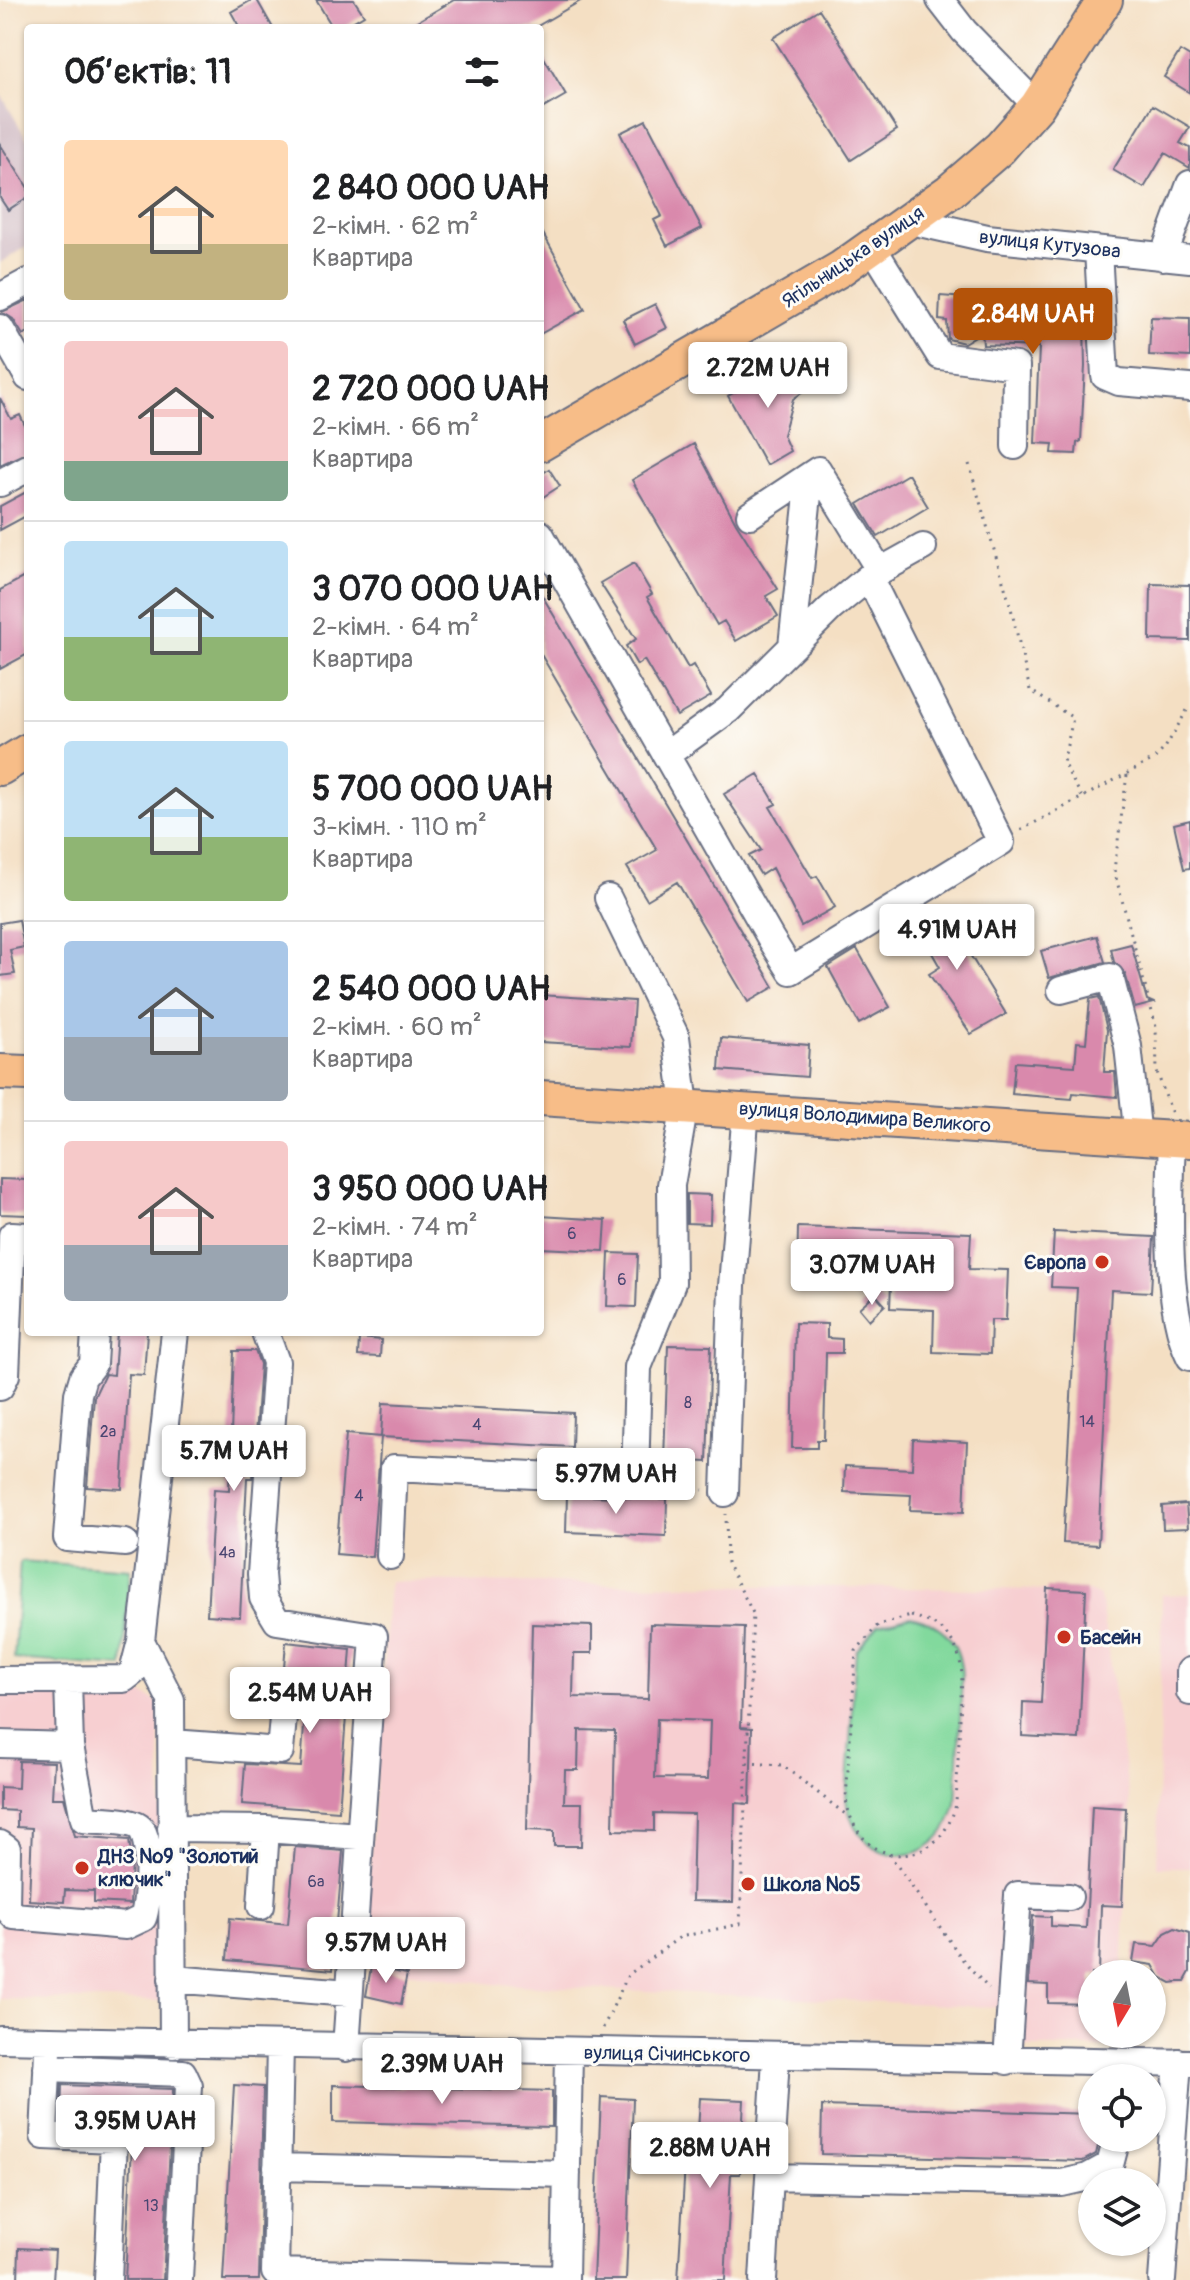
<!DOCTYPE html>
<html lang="uk">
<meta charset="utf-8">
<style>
:root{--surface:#fff;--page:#f2f2f2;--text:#202124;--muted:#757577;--line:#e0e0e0;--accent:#b45309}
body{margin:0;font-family:Pangolin,sans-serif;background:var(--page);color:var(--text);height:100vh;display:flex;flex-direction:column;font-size:30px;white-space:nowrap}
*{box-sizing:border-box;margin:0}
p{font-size:26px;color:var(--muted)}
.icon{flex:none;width:44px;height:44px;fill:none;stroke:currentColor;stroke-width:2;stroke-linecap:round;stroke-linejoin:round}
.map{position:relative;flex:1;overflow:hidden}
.sheet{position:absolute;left:24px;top:24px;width:520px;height:1312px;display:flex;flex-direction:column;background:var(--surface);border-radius:8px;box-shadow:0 2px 6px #0004}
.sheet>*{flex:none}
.needle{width:52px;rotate:190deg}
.fabs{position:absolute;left:1078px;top:1960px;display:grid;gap:16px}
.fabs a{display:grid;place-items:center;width:88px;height:88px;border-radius:50%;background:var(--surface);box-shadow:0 2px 6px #0004;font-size:40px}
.price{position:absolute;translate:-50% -68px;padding:0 18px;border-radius:8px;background:#fff;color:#222;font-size:26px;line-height:52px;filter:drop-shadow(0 2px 4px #0008)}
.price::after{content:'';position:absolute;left:50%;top:48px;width:24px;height:18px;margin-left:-12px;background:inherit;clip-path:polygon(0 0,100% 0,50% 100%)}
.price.active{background:var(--accent);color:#fff}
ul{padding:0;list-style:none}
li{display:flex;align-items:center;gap:24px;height:200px;padding:0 40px}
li+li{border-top:2px solid var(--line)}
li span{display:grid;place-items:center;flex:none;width:224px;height:160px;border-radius:8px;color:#555}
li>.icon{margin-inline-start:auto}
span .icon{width:96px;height:96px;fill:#fffc;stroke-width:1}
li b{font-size:34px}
h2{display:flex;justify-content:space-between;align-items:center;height:96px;padding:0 40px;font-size:34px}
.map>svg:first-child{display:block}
</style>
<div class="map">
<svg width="1190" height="2280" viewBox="0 0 1190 2280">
<rect width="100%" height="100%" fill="#fdfcf7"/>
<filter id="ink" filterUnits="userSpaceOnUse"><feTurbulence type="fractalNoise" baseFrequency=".0125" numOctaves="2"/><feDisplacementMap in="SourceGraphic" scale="16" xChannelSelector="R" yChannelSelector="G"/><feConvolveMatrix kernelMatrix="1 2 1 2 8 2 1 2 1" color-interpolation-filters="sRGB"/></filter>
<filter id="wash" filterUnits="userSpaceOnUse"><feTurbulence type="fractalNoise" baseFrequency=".006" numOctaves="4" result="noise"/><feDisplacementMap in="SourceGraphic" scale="32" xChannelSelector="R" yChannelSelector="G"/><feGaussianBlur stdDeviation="1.8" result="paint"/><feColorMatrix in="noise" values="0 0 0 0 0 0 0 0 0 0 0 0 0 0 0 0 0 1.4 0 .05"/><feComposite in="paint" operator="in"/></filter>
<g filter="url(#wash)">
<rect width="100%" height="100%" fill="#f4dfc3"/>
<path fill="#f7cfd1" d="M389,1581l664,9 36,1 11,5 30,207 -8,171h-30v60h27v13h-112v-37l-15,-3 -498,-23 -130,-19z
M1190,1594v273h-33l5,-272z
M0,1689l136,1 23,13 5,298 -164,-2z"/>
<path fill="#d2bdc6" d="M0,93l28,48v105l-28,17z"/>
<path fill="#82d99d" stroke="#4e847e" stroke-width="2" d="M20,1561l110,8 -7,98 -109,-8z
M911,1616c33,8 49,26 51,60l-6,128c-17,70 -99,67 -110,-5l10,-148 22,-26z"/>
<g id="blocks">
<path fill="#d989ac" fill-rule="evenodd" d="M252,0h5l16,28h-33l-9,-16z
M316,0h38l10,15 -22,13h-9z
M454,0h128l-48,28h-128z
M819,9l78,121 -46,30 -78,-122z
M540,51l26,44 -26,15z
M1180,51l10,6v36l-26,-16z
M1153,105l37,22 -10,16 10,5v20l-25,-15 -21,35 -31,-18z
M646,120l56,108 -35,18 -13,-26 8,-4 -42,-83z
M0,144l28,44v9l-20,13 -8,-12z
M540,228l45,81 -45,25z
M940,296l140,11 -2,16h6l1,43 -4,75 -4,2 -1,11 -24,-1 1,-9 -18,-1 4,-96 -56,-2 -1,-13 -18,11 -16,-4 -1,-18 -8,-1z
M28,300v32l-5,3 -10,-16 -11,-7z
M655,304l12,24 -32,16 -12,-24z
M1151,317l39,1v39l-41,-2z
M788,362l15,30 -10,7 -10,36 7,16 -24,14 -38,-69z
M0,398l11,21 9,-4 8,17v20l-28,13z
M694,444l42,79 42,66 -12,7 12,20 -42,25 -12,-20 -7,4 -85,-145z
M549,469l11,17 -20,13v-24z
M908,474l20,33 -50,30 -20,-33z
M28,491v24l-28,15v-24z
M634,563l18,31 -5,3 41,71 5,-3 18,31 -34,20 -33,-56 -7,5 -11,-19 10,-7 -36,-56z
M28,575v79l-28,15v-79z
M1151,584l39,1v56l-40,-1z
M540,592l234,395 -26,15 -71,-120 -30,18 -20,-33 30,-17 -117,-197z
M758,774l18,30 -6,3 42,71 5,-2 18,31 -34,19 -29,-58 -11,7 -12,-19 12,-6 -37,-56z
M1190,820v48l-6,1 -10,-45z
M941,907l65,107 -35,20 -42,-60 11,-7 -16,-28 -7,5 -10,-17z
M19,920l5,27 -14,3 5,24 -15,2v-53z
M1097,936l8,26 -56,16 -8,-27z
M1131,944l16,56 7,3 -19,5 -10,-35 -11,-11 -3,-13z
M857,949l33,58 -31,17 -31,-57z
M540,995l94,6 -3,46 -91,-5z
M1099,997l8,33 -3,42h11l2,25 -44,-4 -1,6 -60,-5 3,-32 60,4 2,-24 9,1 4,-44z
M721,1038l88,7 -2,32 -88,-7z
M0,1179l28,1v35l-28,-1z
M687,1194l24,1 -1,29 -23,-1z
M540,1216l66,4 -2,31 -64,-3z
M798,1227l173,6 -2,36 39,1 -2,50h-15l-1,34 -57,-2 1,-42 -44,-2 2,-49 -44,-1 -1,23 -50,-1z
M1054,1232l100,5 -3,55 -40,-2 -13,255 -35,-2 14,-255 -26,-1z
M609,1253l29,1 -2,53 -29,-1z
M875,1294l10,11 -16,15 -10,-12z
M795,1323l32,1v14l15,1v14h-16l-2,87h-7v8h-25z
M117,1332h30l-3,43 -15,-1 -7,115 -35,-2 7,-90 11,-23 9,1z
M359,1338l22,2 -1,17 -22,-1z
M668,1345l43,1 -4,116 -43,-2z
M234,1351h21l5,13 -8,114h-5l-7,139 -33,-2 7,-126 15,1z
M383,1403l190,10 -1,34 -191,-10z
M346,1434l35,3 -9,120 -36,-3z
M913,1439l54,3 -3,70 -54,-2 1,-15 -67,-3 1,-26 67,3z
M567,1495l100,4 -1,37 -100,-4z
M1186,1504l2,24 -25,1 -1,-23z
M1047,1588l39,2 -7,149 -57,-3 1,-34 18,1z
M532,1624l60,2v27h-18l-1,44 75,2 2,-75 94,3 -3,100 11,1 -2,76 -15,-1 -2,99 -41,-1 2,-87 -40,-1v18l-41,-1 2,-99 -36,-1 -1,40h-13l-1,33h18l-1,43h-27v-15l-27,-1zM657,1719l53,2 -2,58 -53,-1z
M286,1642l65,7 -12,162 -97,-7 3,-40 56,3 6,-81 -24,-5z
M19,1761l35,1 -2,36h12l11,38 54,4 3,21 -2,43 -36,-2v-11l-29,-1 -1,12 -35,-2 3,-72 -15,-1v-16l-17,-1v-23l18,1z
M1092,1806l34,2 -4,98 -21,-1 -2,69h-7v30l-44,-1v-18l-20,-1 5,-68 18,1v9l35,2z
M295,1847l48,4 -10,119 -106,-10 3,-42 58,6z
M1175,1928l15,5v39l-5,9 -14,2 -11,-6 -7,-12 -20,-3 3,-18 20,2 9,-13z
M371,1967l36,7 -6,30 -35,-8z
M62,2085l111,4 -10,191h-38l8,-153 -72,-6z
M234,2085l29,2 -4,193h-36z
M333,2085l219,6v36l-219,-5z
M601,2097l32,2 -7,181h-33z
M700,2098l44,2 -4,74h-9l-6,106h-47l7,-116 11,1z
M822,2106l270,8v24h8l-4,16 -13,7 -262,-7z
M19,2248l36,2 -2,30h-35z"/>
</g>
</g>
<g filter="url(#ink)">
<use href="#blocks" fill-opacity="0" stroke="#676d81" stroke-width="2"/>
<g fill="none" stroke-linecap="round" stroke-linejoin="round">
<g stroke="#676d81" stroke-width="30">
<path id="minor" d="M940,0l24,31 73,75
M911,221l76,17 203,21
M873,248l67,108 76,10 -1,80
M1098,250l7,126 14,6 71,6
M1163,257l27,-73
M0,297l28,-15
M0,328l28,49
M0,483l28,-15
M750,515l68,-45 62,101
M540,534l231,405 20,32 210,-129 -132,-265 -39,32 -102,101 -62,45
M869,577l54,-30
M792,646l18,-170
M1061,990l49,-13 18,69 10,91
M1172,1139c-2,57 -8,168 18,218
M95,1332l-2,32 -10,13 -5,17 -11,144 58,5
M265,1332l11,30 -15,212 2,24 14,23 97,15 -28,412
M0,1387l6,-12 6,-140 16,1
M725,1493l7,-207 14,-177
M390,1556l4,-88 241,12 3,-113 34,-84 -1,-98 14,-80 -9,-68 -68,-139
M1190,1671v21
M0,1680l124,-1 9,-7 8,-31
M68,1681l2,65
M172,1743l108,8 5,-55
M0,1744l70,2 14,73c15,2 43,0 55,8 14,9 10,76 4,91l-17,8 -112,-10 -8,-9 1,-58 -7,-5
M171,1828l95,1 -5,77
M266,1829l93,7
M172,1979l177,14
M0,2039l1190,24
M173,2045l-2,-345 -30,-59 34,-309
M280,2046l-5,226 290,7 4,-227
M48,2051l-4,85 70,3 -6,141
M1007,2061l11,-166 51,2
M47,2068l136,5 6,13 -10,194
M277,2167l290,7
M769,2177l293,6 26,-6 22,-12 7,-27
M763,2280l13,-223
M1162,2280l16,-218"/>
</g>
<g stroke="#676d81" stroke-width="38">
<path id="major" d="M540,444l300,-175 110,-78 50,-43 37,-42 68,-106
M0,768l28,-17
M0,1072l28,1
M540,1098l650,42"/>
</g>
<path stroke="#676d81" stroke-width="3" stroke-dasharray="2 6" stroke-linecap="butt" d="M969,464l42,144 19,82 43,28 -10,45 19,34
M1127,775l-13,95 42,157 1,45 15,42
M1021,830l133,-71 11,-11 25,-43
M655,1483l48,7
M911,1616c33,8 49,26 51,60l-6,128c-17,70 -99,67 -110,-5l10,-148 22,-26z
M747,1763l35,2 67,52
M889,1854l74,106 26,29
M603,2028l25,-53 52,-38 60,-13 13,-311 -26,-50 -1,-49"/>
<use href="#minor" stroke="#fff" stroke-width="26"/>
<use href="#major" stroke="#f7bd88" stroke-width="34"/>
</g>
</g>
<g fill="#c8321e" stroke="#fdfcf7" stroke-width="3">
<circle cx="1102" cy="1262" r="8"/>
<circle cx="1064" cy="1637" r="8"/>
<circle cx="82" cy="1868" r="8"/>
<circle cx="748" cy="1884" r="8"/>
</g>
<g text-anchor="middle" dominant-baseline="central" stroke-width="6" stroke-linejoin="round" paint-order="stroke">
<g font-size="16" fill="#4a4672">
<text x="572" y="1234">6</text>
<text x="622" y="1280">6</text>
<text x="688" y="1403">8</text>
<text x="1087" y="1422">14</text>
<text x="477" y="1425">4</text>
<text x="108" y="1432">2а</text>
<text x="359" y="1496">4</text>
<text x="227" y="1553">4а</text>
<text x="316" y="1882">6а</text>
<text x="151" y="2206">13</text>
</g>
<g font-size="20" fill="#1b2f5e" stroke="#fdfcf7">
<text transform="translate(1050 244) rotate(6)">вулиця Кутузова</text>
<text transform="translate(853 257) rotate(-34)">Ягільницька вулиця</text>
<text transform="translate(865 1117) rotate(4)">вулиця Володимира Великого</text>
<text transform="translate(667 2054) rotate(1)">вулиця Січинського</text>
</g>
<g font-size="20" font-weight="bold" fill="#1b2f5e" stroke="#fdfcf7" text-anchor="start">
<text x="1086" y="1262" text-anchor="end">Європа</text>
<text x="1080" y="1637">Басейн</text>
<text x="98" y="1856">ДНЗ №9 "Золотий<tspan x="98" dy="23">ключик"</tspan></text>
<text x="764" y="1884">Школа №5</text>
</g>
</g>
</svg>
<div class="fabs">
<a><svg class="needle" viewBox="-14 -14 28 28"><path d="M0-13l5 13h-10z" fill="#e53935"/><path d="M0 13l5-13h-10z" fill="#757577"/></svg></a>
<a><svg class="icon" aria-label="locate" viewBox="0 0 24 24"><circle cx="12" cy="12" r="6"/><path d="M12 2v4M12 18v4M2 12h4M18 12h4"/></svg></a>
<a><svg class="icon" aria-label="layers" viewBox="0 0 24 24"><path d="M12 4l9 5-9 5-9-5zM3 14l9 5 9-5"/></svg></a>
</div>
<b class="price active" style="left:1033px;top:356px">2.84M UAH</b>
<b class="price" style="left:768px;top:410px">2.72M UAH</b>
<b class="price" style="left:957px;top:972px">4.91M UAH</b>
<b class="price" style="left:872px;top:1307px">3.07M UAH</b>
<b class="price" style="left:234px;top:1493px">5.7M UAH</b>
<b class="price" style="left:616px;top:1516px">5.97M UAH</b>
<b class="price" style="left:310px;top:1735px">2.54M UAH</b>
<b class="price" style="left:386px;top:1985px">9.57M UAH</b>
<b class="price" style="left:442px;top:2106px">2.39M UAH</b>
<b class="price" style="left:135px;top:2163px">3.95M UAH</b>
<b class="price" style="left:710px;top:2190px">2.88M UAH</b>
<section class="sheet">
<h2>Об’єктів: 11<svg class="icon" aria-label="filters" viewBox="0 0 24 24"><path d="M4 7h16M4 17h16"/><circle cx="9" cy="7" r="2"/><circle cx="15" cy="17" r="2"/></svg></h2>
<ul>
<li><span style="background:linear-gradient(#ffd9b3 65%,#c2b280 0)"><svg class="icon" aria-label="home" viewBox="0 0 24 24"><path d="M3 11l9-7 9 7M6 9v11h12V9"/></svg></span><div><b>2 840 000 UAH</b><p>2-кімн. · 62 m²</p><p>Квартира</p></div></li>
<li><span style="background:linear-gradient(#f6c9c9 75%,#7fa58c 0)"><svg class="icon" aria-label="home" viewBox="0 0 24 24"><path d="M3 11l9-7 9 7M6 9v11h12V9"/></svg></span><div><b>2 720 000 UAH</b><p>2-кімн. · 66 m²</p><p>Квартира</p></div></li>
<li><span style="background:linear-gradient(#bfe0f5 60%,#8fb573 0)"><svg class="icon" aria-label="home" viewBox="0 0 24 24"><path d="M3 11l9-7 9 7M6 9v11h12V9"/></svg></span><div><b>3 070 000 UAH</b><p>2-кімн. · 64 m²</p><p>Квартира</p></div></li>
<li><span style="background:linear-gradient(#bfe0f5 60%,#8fb573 0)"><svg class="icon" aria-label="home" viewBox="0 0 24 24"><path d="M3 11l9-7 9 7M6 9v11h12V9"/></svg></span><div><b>5 700 000 UAH</b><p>3-кімн. · 110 m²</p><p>Квартира</p></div></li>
<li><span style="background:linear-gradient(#a9c7e8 60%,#9aa5b1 0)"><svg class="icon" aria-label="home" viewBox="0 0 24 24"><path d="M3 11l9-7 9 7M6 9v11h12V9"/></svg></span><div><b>2 540 000 UAH</b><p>2-кімн. · 60 m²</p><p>Квартира</p></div></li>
<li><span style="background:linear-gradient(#f6c9c9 65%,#9aa5b1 0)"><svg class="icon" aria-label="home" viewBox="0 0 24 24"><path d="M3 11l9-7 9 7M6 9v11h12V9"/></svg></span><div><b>3 950 000 UAH</b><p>2-кімн. · 74 m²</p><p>Квартира</p></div></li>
</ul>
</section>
</div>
